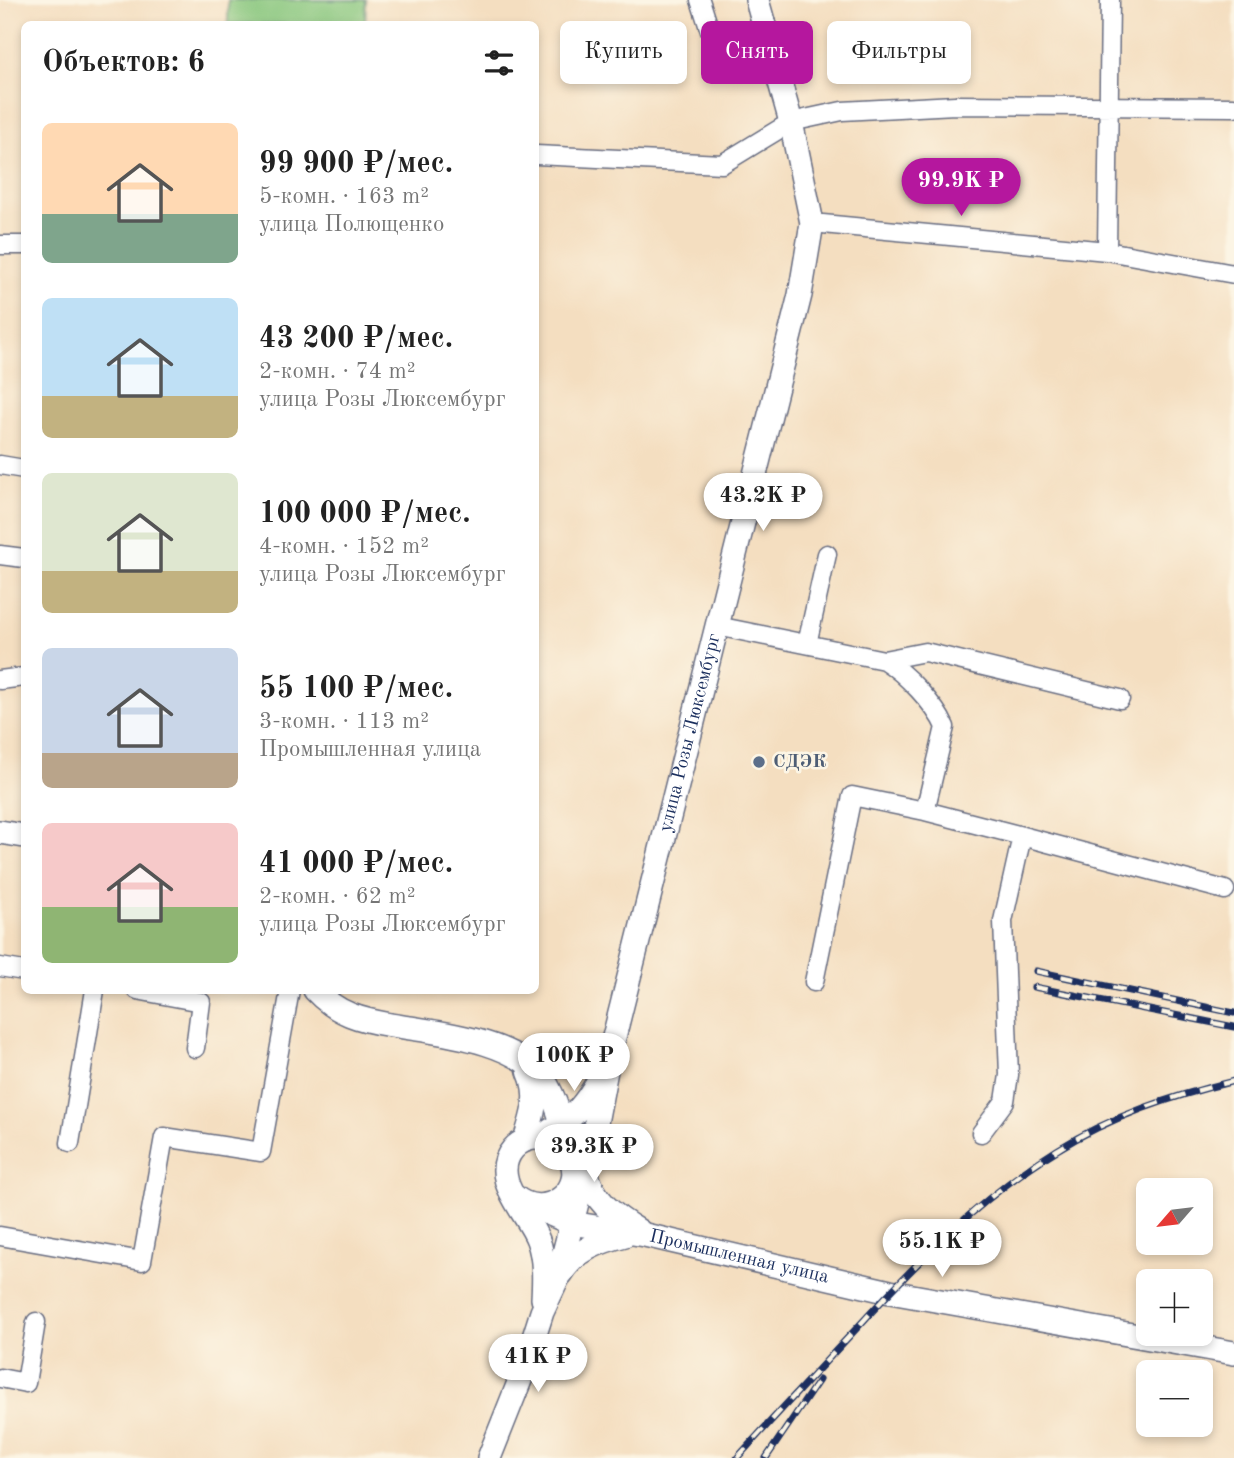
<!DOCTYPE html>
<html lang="ru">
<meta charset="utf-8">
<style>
:root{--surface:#fff;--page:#f2f2f2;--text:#222;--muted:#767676;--accent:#b5179e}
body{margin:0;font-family:"Old Standard TT",serif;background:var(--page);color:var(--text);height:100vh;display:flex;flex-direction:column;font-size:26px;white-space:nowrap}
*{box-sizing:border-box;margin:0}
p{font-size:23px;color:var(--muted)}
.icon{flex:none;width:38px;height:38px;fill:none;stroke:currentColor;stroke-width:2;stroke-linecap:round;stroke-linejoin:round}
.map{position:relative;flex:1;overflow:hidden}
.sheet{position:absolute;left:21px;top:21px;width:518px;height:973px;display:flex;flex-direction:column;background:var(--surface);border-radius:10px;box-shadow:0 4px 10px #0003}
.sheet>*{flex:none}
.top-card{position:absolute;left:560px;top:21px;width:569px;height:63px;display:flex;gap:14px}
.needle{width:46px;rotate:242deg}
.fabs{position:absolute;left:1136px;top:1178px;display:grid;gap:14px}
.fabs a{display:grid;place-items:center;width:77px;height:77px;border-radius:10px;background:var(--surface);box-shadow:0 4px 10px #0003;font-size:35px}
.price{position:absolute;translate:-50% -60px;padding:0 16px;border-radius:24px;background:#fff;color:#222;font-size:23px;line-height:46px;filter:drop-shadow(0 2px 4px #0008)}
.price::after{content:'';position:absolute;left:50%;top:42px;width:21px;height:16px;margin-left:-10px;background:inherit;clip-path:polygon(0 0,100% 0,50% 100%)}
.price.on{background:var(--accent);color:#fff}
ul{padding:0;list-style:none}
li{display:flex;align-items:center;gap:21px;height:175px;padding:0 21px}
li span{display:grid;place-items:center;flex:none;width:196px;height:140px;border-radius:10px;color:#555}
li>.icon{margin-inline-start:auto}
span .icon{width:84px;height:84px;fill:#fffc;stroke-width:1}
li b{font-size:30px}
h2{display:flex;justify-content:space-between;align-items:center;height:84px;padding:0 21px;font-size:30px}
.tag{padding:0 24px;border-radius:10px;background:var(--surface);box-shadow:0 4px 10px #0003;font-size:24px;line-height:63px}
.tag.on{background:var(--accent);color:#fff}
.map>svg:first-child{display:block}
</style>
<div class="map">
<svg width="1234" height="1458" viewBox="0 0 1234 1458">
<rect width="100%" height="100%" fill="#fcf5e5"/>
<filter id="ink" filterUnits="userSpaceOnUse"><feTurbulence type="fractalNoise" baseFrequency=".0143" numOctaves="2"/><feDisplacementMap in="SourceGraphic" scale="14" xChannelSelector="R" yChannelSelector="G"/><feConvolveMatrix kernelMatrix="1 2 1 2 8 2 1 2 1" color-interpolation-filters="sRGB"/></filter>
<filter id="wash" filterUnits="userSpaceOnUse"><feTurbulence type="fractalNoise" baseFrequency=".00686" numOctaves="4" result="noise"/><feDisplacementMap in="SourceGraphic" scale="28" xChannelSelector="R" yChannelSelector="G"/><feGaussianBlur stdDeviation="1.57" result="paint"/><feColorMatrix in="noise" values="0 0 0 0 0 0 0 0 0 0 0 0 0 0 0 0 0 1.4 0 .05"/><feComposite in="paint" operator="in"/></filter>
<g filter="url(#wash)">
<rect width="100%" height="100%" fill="#f4dec0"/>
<path fill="#87c67d" stroke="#517a6e" stroke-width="2" d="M228,0h138l-1,24h-137z"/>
</g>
<g filter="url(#ink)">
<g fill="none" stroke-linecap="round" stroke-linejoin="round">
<g stroke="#676c80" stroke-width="21">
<path id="minor" d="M700,0l10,31 61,16
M536,155l186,9 69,-42 51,-11 113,-6 279,2
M812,223l295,28 127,23
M0,245h24
M1107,251l3,-251
M0,465l24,4
M0,555l24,3
M717,626l167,34c21,13 51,44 61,67l-20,84 97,25 -19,85 6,154 -4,26 -24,32
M807,644l20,-90
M884,660l41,-8 195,47
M0,680l24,-3
M1022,836l203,54
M0,967l24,4
M814,982l38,-186 73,15
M137,990l64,12 -6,46
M70,1143l25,-153
M0,1236l142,25 22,-124 97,15 29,-162
M0,1378l26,5 10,-61"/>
</g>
<g stroke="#676c80" stroke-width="26">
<g id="major">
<path d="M0,832l24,4"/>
<path d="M315,990c22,24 46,30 76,35 47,8 124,14 153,55 14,22 21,51 26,76"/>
<path d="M551,1130c23,-11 35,-28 48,-50"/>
<path d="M525,1140c8,-24 15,-45 4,-69"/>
<path d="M586,1170c6,30 28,46 53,61"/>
<path d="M513,1195c31,29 77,-6 55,-41 -6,-9 -16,-16 -26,-16 -11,-1 -22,3 -29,11 -25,29 15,64 25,91 7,19 6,40 5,59"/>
<path id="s1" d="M532,1206l39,17 74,12 245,57 344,61"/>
<path d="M561,1274c15,-24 37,-32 64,-39"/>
<path id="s2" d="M489,1458l33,-83 20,-63 15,-32 34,-131 16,-84 193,-770 12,-72 -21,-101 -34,-122"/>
</g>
</g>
<use href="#minor" stroke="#fff" stroke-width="18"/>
<use href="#major" stroke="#fff" stroke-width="23"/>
<g stroke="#1b2f5e" stroke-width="7">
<path id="rail" d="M1036,971l198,42
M1034,987l200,40
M737,1458c39,-43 79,-86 119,-129 61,-67 123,-131 201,-179 54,-34 116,-54 177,-69
M766,1458l53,-78"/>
</g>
<use href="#rail" stroke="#fcf5e5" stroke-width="4.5" stroke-dasharray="13" stroke-linecap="butt"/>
</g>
</g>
<circle fill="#5c6f8a" stroke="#fcf5e5" stroke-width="2.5" cx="759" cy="762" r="7"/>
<g text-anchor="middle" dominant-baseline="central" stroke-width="5" stroke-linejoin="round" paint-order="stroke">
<g font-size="19" fill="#1b2f5e" stroke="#fcf5e5">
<text stroke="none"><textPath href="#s2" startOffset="754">улица Розы Люксембург</textPath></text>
<text stroke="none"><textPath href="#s1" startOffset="214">Промышленная улица</textPath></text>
</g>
<g font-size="19" font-weight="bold" fill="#4e5e75" stroke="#fcf5e5" text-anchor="start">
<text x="773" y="762">СДЭК</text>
</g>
</g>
</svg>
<div class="fabs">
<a><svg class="needle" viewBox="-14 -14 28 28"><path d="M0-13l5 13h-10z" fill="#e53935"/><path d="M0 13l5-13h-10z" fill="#767676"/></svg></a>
<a>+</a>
<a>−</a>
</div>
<b class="price on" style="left:961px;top:218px">99.9K ₽</b>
<b class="price" style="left:763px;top:533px">43.2K ₽</b>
<b class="price" style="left:574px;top:1093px">100K ₽</b>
<b class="price" style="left:594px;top:1184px">39.3K ₽</b>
<b class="price" style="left:942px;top:1279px">55.1K ₽</b>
<b class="price" style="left:538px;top:1394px">41K ₽</b>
<div class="top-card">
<a class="tag">Купить</a>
<a class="tag on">Снять</a>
<a class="tag">Фильтры</a>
</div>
<section class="sheet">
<h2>Объектов: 6<svg class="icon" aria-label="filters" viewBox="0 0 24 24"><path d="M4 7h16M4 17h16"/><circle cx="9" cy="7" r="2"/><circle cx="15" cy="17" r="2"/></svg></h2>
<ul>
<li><span style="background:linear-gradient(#ffd9b3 65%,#7fa58c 0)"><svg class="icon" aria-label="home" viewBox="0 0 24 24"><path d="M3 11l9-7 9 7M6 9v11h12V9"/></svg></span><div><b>99 900 ₽/мес.</b><p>5-комн. · 163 m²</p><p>улица Полющенко</p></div></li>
<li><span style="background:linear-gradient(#bfe0f5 70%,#c2b280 0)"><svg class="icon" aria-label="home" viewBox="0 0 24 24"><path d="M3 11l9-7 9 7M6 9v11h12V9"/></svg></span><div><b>43 200 ₽/мес.</b><p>2-комн. · 74 m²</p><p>улица Розы Люксембург</p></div></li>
<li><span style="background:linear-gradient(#dfe7d0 70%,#c2b280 0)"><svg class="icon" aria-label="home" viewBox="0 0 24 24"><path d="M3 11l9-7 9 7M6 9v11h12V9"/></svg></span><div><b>100 000 ₽/мес.</b><p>4-комн. · 152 m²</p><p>улица Розы Люксембург</p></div></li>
<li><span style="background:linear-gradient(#c9d6e8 75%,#b9a48a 0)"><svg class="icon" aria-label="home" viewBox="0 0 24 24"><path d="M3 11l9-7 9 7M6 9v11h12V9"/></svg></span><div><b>55 100 ₽/мес.</b><p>3-комн. · 113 m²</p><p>Промышленная улица</p></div></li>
<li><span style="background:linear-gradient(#f6c9c9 60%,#8fb573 0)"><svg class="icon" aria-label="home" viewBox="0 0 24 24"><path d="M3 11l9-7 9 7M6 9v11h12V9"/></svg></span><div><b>41 000 ₽/мес.</b><p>2-комн. · 62 m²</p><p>улица Розы Люксембург</p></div></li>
</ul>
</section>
</div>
